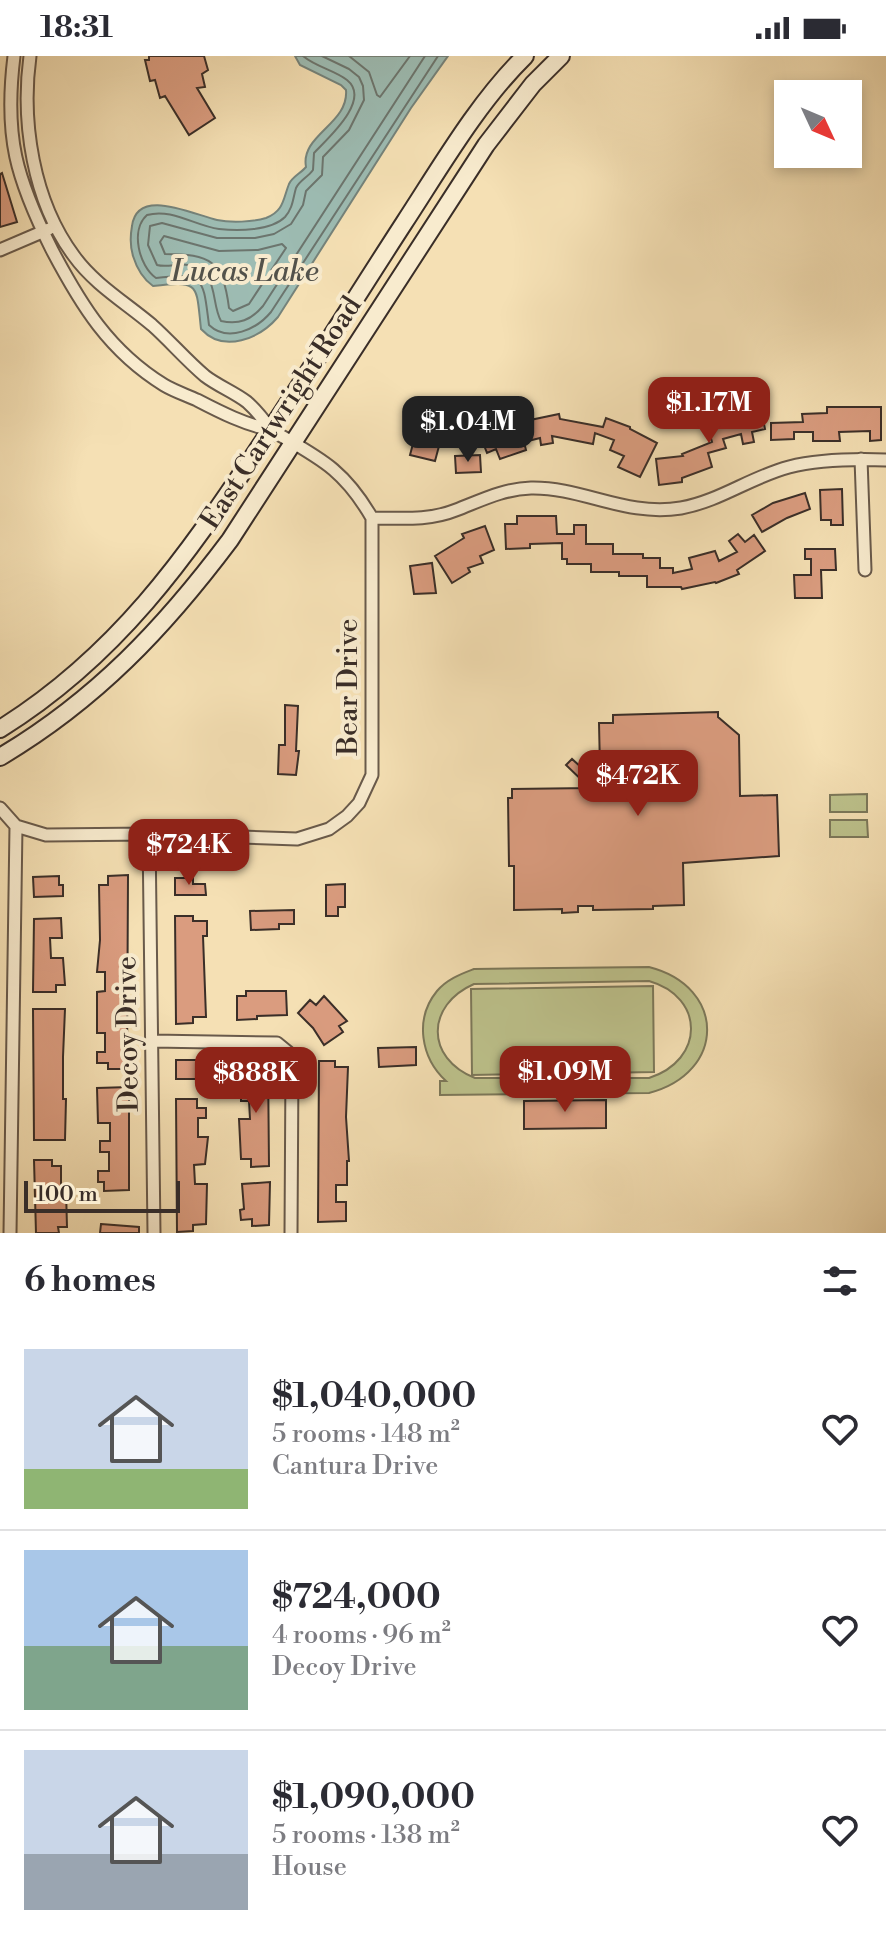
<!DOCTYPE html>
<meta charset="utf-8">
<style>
:root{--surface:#fff;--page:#f7f7f7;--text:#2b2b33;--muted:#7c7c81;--line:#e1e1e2;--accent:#8f2418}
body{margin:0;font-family:"Libre Bodoni",serif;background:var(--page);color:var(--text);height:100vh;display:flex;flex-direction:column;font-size:30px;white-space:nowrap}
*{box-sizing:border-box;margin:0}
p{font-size:26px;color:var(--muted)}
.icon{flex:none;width:44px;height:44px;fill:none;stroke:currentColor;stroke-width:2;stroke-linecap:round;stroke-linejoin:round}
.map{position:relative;height:1177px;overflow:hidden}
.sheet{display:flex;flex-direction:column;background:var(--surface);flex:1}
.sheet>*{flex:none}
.needle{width:52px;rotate:134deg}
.fabs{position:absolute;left:774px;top:24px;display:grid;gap:16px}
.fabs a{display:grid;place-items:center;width:88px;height:88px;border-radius:0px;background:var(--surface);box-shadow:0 4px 12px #0003;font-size:40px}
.scale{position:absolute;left:24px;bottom:20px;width:156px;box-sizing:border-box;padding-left:8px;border:4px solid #3a2e28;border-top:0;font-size:22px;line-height:28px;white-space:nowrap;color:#3a2e28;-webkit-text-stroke:6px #f8ebce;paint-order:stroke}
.price{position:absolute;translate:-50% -68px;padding:0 18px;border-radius:16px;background:var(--accent);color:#fff;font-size:26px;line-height:52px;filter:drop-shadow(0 2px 4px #0008)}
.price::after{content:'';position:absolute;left:50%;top:48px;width:24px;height:18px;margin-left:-12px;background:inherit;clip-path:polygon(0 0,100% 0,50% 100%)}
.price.current{background:#222;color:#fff}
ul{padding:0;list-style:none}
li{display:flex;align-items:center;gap:24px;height:200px;padding:0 24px}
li+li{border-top:2px solid var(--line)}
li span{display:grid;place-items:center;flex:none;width:224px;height:160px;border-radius:0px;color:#555}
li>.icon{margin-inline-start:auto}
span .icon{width:96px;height:96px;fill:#fffc;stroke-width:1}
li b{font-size:34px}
h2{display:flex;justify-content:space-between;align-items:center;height:96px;padding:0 24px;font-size:34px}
.status{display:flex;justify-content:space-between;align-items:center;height:56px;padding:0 40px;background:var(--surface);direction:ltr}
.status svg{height:22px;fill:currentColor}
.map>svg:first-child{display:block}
</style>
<div class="status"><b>18:31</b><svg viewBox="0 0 49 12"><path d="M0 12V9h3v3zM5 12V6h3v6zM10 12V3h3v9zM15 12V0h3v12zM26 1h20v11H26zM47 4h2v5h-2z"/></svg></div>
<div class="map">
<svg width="886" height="1177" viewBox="0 0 886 1177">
<rect width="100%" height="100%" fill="#f5e0b4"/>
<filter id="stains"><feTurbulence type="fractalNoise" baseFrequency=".0025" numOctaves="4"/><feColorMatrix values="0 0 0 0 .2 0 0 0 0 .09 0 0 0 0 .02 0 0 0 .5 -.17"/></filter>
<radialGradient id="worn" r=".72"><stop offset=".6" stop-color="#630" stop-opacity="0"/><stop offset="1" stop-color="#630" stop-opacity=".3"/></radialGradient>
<path fill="#bdc28c" stroke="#7c785a" stroke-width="2" fill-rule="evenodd" d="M867,738v18h-37v-17z
M830,764h37l1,17h-38z
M649,911c78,20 77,106 0,126l-209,2v-14h6c-25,-23 -32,-62 -9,-90 10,-12 24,-17 37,-22zM649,925c56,16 56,79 0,97h-174c-50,-20 -49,-73 -1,-94z
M653,930l1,86 -182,3 -1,-86z"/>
<path fill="#9dbcb3" stroke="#75837b" stroke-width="2" d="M295,0h153l-37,52 -133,209c-18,21 -54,37 -77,12 -5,-44 0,-49 -48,-43 -10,-7 -16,-17 -20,-30 -3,-10 -3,-19 -1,-30 5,-40 62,-11 85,-6 14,3 36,2 49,-2 18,-7 17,-19 23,-34 3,-7 12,-11 17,-17 -6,-32 43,-43 40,-77l-5,-5 -41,-20z"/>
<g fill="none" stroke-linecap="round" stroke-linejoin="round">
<path stroke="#6c756e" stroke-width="2" d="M303,0c13,11 31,14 44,24 25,20 -20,59 -33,73l-1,17c-5,7 -14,11 -17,18 -3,10 -3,20 -11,29 -14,14 -47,14 -66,12 -24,-3 -47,-21 -72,-14 -17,15 -8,51 9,63 50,-6 47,2 53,47 19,18 48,4 62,-13l167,-256
M322,0l27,13 10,8 4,9 1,14 -15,30 -26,27 -1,18 -16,16 -3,14 -12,19 -17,10 -19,4h-38l-55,-15 -12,3 -2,19 9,20c10,3 21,-2 31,0 32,7 22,36 33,56 18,4 30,-1 42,-15l162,-250
M349,0l20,16 8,23 3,2 30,-41
M164,180l55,15 39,-1 24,-6 4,4 -37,56 -16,7 -4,-3c-6,-48 -19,-54 -64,-54l-5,-12z"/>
</g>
<path fill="#da9c7f" stroke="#3a2e28" stroke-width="2" d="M149,0h55l4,14 -6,4 3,13 -8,1 18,30 -26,17 -24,-39 -5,2 -5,-18 -5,1 -5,-21h4z
M2,117l15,49 -17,5v-53z
M728,350l4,14 30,-6 3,15 -13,3 2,10 -11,2 -2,-10 -18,5 3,9 -18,5 4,14 -30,11v4l-23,3 -3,-26 27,-3 -1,-2 30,-12 -8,-29z
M827,351h54v33l-11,1v-10l-31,1 1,9h-27v-9h-19v7l-23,1v-17l32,-1 -1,-8 25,-1z
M559,358l1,5 43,8 3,-9 24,9v2l27,14 -17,34 -22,-10 6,-11 -14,-6 4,-10 -19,-7 -2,11 -41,-8 1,7 -12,2 -1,-7 -16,4 2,8 -26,9 -4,-10 -9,4 -8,-21 50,-17 1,5z
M414,384l25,6 -4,15 -25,-6z
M480,399l1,17 -25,1 -1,-17z
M842,433l1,36h-12v-5h-10l-1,-30z
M805,437l5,16 -23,9 -25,14 -10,-17 21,-12z
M517,460h39l1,18h17v-9h12v19h27v10h30v4h17v10h13v5l19,-4 -3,-11 26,-7 4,10 18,-9 -8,-11 9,-7 7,8 9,-7 11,16 -28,19 2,4 -23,9 -1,-1 -33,7 -1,-2h-34v-11h-28v-4h-28v-8h-24v-5h-5v-16l-32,1v4l-24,1 -1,-25h12z
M485,470l9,24 -14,6 3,7 -15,5 2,4 -18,11 -17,-27 29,-18 -2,-4z
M805,493h30l1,21h-15l1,28h-27l-1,-23h17v-16h-6z
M432,507l4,30 -22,1 -4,-28z
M285,649l13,1 -2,45h3l-3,24 -18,-1 1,-29h6z
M718,656v5l21,18 1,61 37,-1 2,61 -96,7 1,42 -31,1v3l-60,1v-4h-15v6l-16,1v-4l-48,1v-44h-5l-1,-68h4v-9l78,-1 -24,-23 6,-6 10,9h18l-1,-45h14v-8z
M128,819l-1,194h-19v-6h-11v-11h8v-19h-8v-41l8,-1v-19h-8l3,-32 -1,-55h9v-9z
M59,820v9h4v11l-29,1 -1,-20z
M175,822h18v6h12l1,11h-31z
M345,828v23h-7v9h-12v-31z
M294,854v14h-15v5l-28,1 -1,-19z
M175,860h18v5h14v15h-4l3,81h-13v6l-17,1z
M61,862l1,20h-12l1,20h12l2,27h-9v7h-23l1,-73z
M246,935h40l1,24 -30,1v3l-20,1v-24h9z
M324,940l23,25 -8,5 4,6 -19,13 -11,-17 -15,-15 12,-13 6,5z
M33,953h32l-2,48v42h3l-1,41h-31z
M416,991v18l-37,2 -1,-19z
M176,1004h31v11h-9v8h-22z
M241,1004h27l1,106 -18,1v-8h-10l-2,-40h11l-1,-18h-8v-12h10v-19h-10z
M319,1005h16v6h13l-2,50 3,44h-2v24h-11v17h10v19l-28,1z
M129,1031v103l-25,1v-9h-6v-11h11v-19h-9v-11h10v-18h-12l-1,-35z
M176,1043h21v9h9v10h-8v19h10l-3,27 -11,1 1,19h12l-1,40 -13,1v6l-16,1z
M606,1044v28l-82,1v-28z
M34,1104h18v6h9v24h5l1,37h-9l1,6h-23z
M270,1126l-1,43 -17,1v-7l-11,1 -1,-10 4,-1 -2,-25z
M101,1168l38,3v6h-39z"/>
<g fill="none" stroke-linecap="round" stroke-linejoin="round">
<g stroke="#695a4b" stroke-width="15">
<path id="minor" d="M14,0c-10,81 2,122 38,194 29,55 57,101 112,135 10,6 22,10 33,15 25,13 47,24 74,30 -7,-10 -15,-20 -24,-28 -13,-10 -29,-16 -42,-26 -19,-16 -35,-35 -53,-51 -26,-22 -58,-41 -78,-69 -41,-55 -53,-134 -44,-200
M0,194l49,-21
M861,403l4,111
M372,462c28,0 57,3 84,-8 26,-10 47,-21 75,-22 52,-1 94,29 150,20 39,-7 70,-31 108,-41 28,-7 68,-8 97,-7
M0,752l16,18 30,9 103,-1 148,5 32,-10 18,-13 12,-13 13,-28v-257c-29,-50 -53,-60 -101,-88
M149,778l5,399
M153,985l124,2 11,9 4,13 -1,168
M10,1177l6,-407"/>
</g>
<g stroke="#3a2e28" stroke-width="20">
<path id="secondary" d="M0,673c117,-73 185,-170 260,-283 49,-73 96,-149 144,-223 36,-55 74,-121 121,-167
M0,701c96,-57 164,-129 230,-217l256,-395 47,-61 28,-28"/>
</g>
<use href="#minor" stroke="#f8ebce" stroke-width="11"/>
<use href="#secondary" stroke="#f8ebce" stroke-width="16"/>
</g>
<g text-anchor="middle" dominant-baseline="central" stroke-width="8" stroke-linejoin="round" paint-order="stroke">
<g font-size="28" fill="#3a2e28" stroke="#f8ebce">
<text transform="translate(281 357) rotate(-57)">East Cartwright Road</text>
<text transform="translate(348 631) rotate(-90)">Bear Drive</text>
<text transform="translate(128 978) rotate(-91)">Decoy Drive</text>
</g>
<g font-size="30" font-style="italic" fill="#53524b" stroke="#f8ebce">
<text x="245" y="216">Lucas Lake</text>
</g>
</g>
<rect width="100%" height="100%" filter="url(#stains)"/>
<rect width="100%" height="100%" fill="url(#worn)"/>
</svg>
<div class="fabs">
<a><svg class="needle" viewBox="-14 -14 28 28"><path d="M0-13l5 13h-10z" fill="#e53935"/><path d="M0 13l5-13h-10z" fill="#7c7c81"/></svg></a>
</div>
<div class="scale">100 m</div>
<b class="price" style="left:709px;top:389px">$1.17M</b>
<b class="price current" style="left:468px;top:408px">$1.04M</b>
<b class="price" style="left:638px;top:762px">$472K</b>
<b class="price" style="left:189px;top:831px">$724K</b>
<b class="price" style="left:565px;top:1058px">$1.09M</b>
<b class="price" style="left:256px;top:1059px">$888K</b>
</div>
<section class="sheet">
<h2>6 homes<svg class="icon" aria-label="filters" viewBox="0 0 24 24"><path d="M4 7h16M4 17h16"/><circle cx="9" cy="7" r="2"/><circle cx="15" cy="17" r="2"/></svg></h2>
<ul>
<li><span style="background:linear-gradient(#c9d6e8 75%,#8fb573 0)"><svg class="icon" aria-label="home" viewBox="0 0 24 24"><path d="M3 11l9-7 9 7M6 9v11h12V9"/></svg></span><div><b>$1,040,000</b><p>5 rooms · 148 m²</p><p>Cantura Drive</p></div><svg class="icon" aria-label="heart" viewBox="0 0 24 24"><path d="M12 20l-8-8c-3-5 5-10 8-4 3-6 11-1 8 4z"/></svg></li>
<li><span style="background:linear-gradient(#a9c7e8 60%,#7fa58c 0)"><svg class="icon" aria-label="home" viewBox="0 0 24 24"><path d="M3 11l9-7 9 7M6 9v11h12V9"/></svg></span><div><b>$724,000</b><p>4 rooms · 96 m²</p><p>Decoy Drive</p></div><svg class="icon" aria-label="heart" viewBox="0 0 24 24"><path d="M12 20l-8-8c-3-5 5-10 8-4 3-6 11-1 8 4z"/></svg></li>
<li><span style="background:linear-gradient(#c9d6e8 65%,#9aa5b1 0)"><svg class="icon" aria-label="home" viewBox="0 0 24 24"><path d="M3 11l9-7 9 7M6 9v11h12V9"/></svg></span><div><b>$1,090,000</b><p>5 rooms · 138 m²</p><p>House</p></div><svg class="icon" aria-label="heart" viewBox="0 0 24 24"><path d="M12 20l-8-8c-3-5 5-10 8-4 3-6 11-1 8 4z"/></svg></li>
</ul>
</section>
